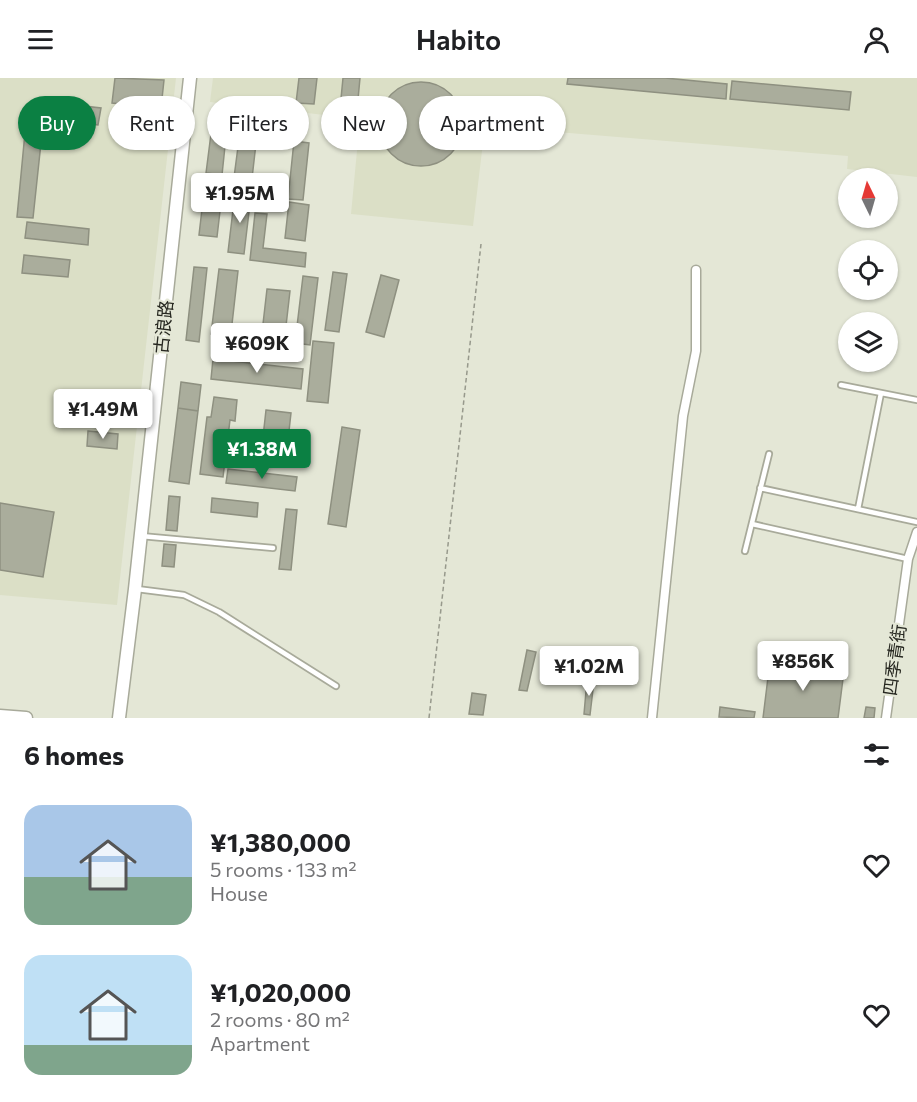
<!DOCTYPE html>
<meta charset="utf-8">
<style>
:root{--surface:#fff;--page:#f2f2f2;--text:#202124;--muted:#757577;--accent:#0b8043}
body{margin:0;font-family:Commissioner,"Noto Sans SC",sans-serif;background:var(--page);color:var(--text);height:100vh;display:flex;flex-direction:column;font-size:22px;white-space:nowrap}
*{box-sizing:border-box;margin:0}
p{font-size:20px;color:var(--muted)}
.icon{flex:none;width:33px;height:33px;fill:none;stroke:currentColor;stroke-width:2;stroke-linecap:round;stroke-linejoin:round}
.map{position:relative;height:640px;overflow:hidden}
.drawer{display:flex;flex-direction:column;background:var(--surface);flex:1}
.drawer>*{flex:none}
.top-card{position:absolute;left:18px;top:18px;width:600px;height:54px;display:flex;gap:12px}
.needle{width:39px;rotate:355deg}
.tools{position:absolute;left:838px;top:90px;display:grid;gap:12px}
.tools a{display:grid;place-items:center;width:60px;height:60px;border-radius:50%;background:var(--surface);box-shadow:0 2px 4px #0004;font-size:30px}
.price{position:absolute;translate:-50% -51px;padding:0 14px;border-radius:6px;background:#fff;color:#222;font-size:20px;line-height:39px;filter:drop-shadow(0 2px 3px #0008)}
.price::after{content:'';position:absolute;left:50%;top:36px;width:18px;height:14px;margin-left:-9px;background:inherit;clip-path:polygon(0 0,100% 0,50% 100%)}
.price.current{background:var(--accent);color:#fff}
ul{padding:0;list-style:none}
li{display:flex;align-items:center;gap:18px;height:150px;padding:0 24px}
li span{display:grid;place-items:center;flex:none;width:168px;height:120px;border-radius:18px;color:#555}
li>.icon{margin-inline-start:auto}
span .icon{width:72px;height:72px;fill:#fffc;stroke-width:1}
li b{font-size:26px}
h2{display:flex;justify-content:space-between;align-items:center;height:72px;padding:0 24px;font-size:26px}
.chip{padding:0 21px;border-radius:27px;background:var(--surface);box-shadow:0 2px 4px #0004;font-size:21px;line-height:54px}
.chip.current{background:var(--accent);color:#fff}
header{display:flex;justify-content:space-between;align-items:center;height:78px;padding:0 24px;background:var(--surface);font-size:27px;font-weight:600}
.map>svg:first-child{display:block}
</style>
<header><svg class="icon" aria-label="menu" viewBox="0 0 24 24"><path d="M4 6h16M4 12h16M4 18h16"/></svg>Habito<svg class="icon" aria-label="person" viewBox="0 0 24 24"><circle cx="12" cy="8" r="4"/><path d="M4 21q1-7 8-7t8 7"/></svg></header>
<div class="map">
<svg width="917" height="640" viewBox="0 0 917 640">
<rect width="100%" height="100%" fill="#e4e7d6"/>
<path fill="#dbdfc6" d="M0,0h176l-59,527 -117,-10z
M213,0h704v99l-70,-8 1,-13 -363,-30 -12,100 -122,-12 9,-95 -150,-17z"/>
<path fill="#aaad9c" stroke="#8e9080" stroke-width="1.5" d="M115,0l49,2 -3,28 -49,-5z
M299,0h18l-3,26 -18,-1z
M343,0h17l-3,32 -17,-1z
M568,0h97l62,6 -1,15 -159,-15z
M732,3l119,11 -2,18 -119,-11z
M379 46a42 42 0 1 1 84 0a42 42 0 1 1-84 0Z
M40,23l61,7 -3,17 -60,-7z
M26,44l17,2 -10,94 -16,-1z
M241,46l17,2 -7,61 -18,-2z
M212,48l15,1 -5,48 -16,-2z
M294,63l15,2 -6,57 -15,-1z
M204,114l18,2 -5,43 -18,-2z
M235,115l16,2 -7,59 -16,-2z
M289,124l20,3 -4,36 -20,-3z
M255,135l12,1 -4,34 43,5 -1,14 -55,-7z
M27,144l62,7 -1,16 -63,-7z
M24,177l46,5 -2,17 -46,-4z
M194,189l13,1 -8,74 -13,-2z
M219,191l19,2 -7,62 24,3 -2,16 -35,-4 2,-13 -9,-1z
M333,194l14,2 -8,58 -14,-2z
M381,197l18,5 -15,57 -18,-5z
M303,198l15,2 -8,67 -15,-2z
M267,211l23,2 -7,61 -23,-2z
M313,263l21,2 -6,60 -21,-2z
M213,281l90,10 -2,20 -90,-10z
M181,304l20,3 -3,26 -20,-3z
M214,319l23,3 -2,21 -5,-1 -7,57 -23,-3 7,-57h4z
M178,330l20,3 -9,73 -20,-3z
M266,332l25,3 -6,54 -25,-3z
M342,349l18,3 -14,97 -18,-3z
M88,353l30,3 -1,15 -30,-3z
M228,391l69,8 -2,14 -69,-8z
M169,418l11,1 -3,34 -11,-1z
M212,420l46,5 -1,14 -46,-5z
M0,425l54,9 -11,65 -43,-7z
M286,431l11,1 -6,60 -12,-1z
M164,466l12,1 -2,22 -12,-1z
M796,566l46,12 -5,14 -44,-6z
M527,572l9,2 -9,39 -8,-1z
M770,583l74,10 -6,47h-75z
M589,585l7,1 -1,17 -8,-1z
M587,602l7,1 -4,34 -6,-1z
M472,615l14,2 -3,20 -14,-1z
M720,629l35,5 -1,6 -35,-1z
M866,629l9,1 -1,10h-10z"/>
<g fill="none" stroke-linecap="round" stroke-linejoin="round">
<g stroke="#a8aa9a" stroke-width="8">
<path id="lane" d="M841,307l76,15
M760,410l157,34
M858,431l23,-116
M752,446l156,35
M141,458l132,12
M745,473l24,-97
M137,511l47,6 35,17 117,74"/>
</g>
<g stroke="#a8aa9a" stroke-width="11">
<path id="street" d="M652,640l31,-302 13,-65v-81
M886,640l22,-159 9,-27"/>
</g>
<g stroke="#a8aa9a" stroke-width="15">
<path id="secondary" d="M0,638l26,2
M119,640l16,-129 55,-511"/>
</g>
<path stroke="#97998c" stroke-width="1.5" stroke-dasharray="4.5 3" stroke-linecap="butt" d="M429,640l52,-474"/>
<use href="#lane" stroke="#fff" stroke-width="4.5"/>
<use href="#street" stroke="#fff" stroke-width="8"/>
<use href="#secondary" stroke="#fff" stroke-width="12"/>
</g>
<g text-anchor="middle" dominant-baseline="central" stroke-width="4.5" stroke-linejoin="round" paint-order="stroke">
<g font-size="18" fill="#272821" stroke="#e4e7d6">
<text transform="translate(163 249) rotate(-84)">古浪路</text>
<text transform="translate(894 582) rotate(-82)">四季青街</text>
</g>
</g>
</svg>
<div class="tools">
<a><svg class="needle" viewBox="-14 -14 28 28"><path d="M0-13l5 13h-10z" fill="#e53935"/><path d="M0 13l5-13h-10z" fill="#757577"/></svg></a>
<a><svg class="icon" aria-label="locate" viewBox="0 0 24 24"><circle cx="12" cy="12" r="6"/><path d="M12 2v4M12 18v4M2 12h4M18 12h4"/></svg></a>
<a><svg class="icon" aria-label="layers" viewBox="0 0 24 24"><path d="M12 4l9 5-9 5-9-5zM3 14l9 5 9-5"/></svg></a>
</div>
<b class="price" style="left:240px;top:146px">¥1.95M</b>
<b class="price" style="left:257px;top:296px">¥609K</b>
<b class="price" style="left:103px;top:362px">¥1.49M</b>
<b class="price current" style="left:262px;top:402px">¥1.38M</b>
<b class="price" style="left:803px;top:614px">¥856K</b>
<b class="price" style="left:589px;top:619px">¥1.02M</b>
<div class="top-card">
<a class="chip current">Buy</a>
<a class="chip">Rent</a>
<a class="chip">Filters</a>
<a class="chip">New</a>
<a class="chip">Apartment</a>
</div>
</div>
<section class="drawer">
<h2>6 homes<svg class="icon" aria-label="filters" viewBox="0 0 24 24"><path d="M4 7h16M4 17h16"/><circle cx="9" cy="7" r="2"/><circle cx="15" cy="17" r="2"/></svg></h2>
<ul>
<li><span style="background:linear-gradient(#a9c7e8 60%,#7fa58c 0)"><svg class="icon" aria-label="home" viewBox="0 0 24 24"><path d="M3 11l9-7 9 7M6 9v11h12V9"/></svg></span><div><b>¥1,380,000</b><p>5 rooms · 133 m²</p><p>House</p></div><svg class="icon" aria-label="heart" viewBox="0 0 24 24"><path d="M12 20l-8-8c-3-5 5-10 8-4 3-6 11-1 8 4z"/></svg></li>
<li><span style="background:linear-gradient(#bfe0f5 75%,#7fa58c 0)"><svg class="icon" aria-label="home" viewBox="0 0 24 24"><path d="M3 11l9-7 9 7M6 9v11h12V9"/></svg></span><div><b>¥1,020,000</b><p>2 rooms · 80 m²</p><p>Apartment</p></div><svg class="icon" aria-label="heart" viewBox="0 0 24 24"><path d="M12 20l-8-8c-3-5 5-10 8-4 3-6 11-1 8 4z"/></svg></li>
</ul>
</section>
